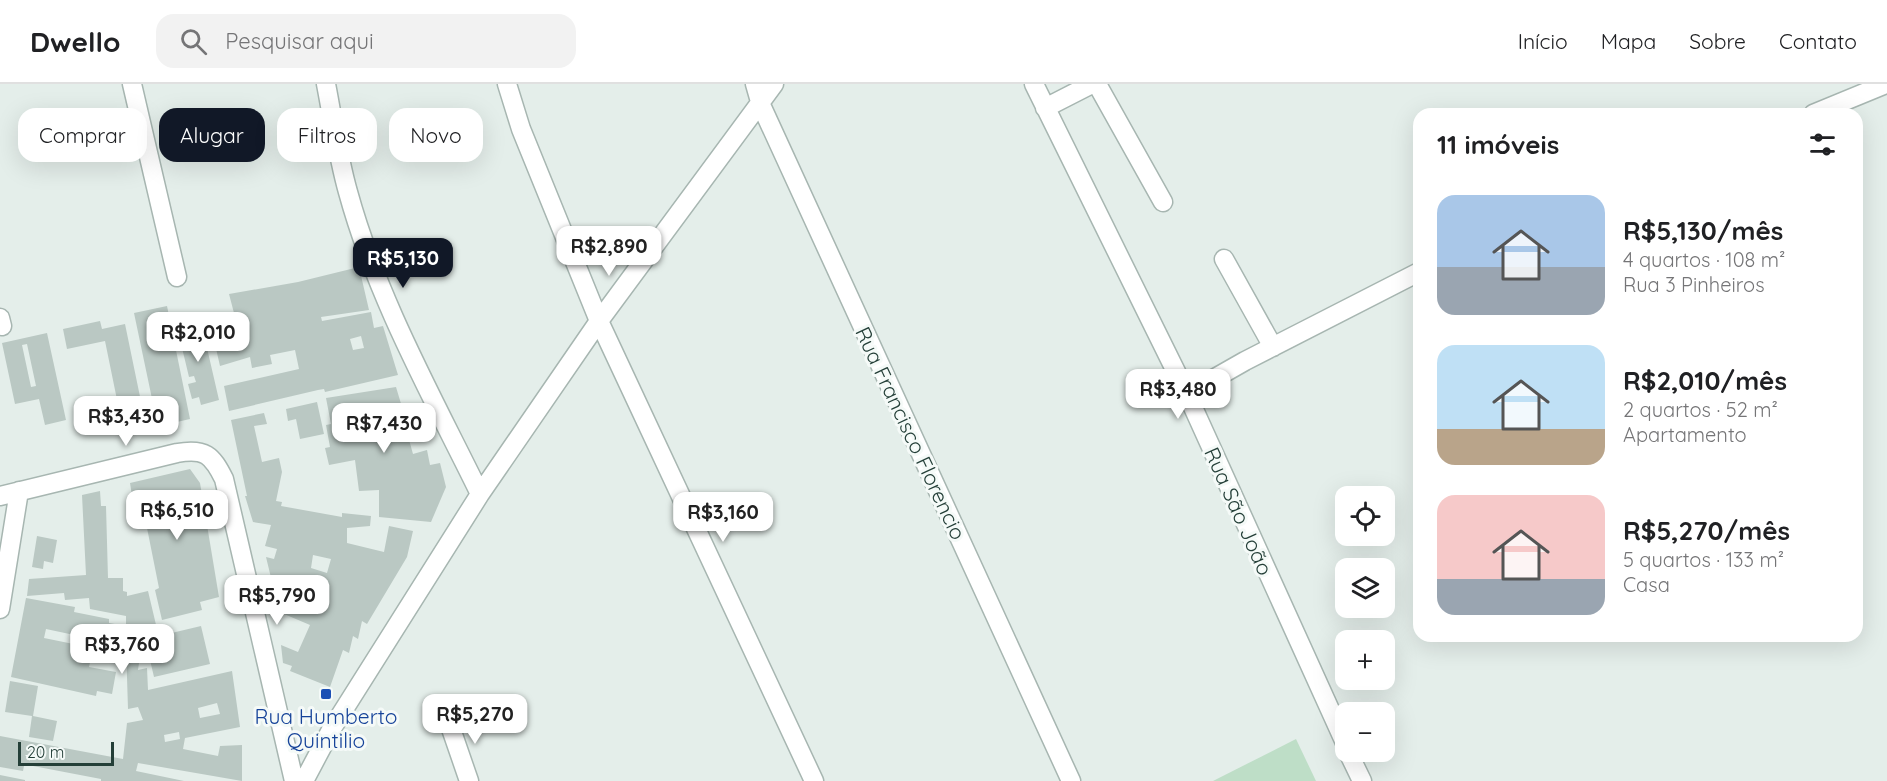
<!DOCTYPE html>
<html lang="pt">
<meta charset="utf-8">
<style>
:root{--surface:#fff;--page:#f2f2f2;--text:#202124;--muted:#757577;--line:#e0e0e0;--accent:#111827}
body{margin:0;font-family:Quicksand,sans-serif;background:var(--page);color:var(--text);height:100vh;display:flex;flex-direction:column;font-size:22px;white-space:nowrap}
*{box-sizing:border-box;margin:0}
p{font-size:20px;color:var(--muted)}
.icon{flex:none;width:33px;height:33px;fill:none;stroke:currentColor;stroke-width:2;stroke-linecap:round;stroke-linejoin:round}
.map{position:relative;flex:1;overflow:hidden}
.drawer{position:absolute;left:1413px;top:24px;width:450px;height:534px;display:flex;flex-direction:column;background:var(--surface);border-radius:18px;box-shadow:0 6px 24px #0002}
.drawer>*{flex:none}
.top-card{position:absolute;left:18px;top:24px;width:570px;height:54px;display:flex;gap:12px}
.tools{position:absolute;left:1335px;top:402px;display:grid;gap:12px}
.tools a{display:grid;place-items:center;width:60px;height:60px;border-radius:12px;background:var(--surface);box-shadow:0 6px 24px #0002;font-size:30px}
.scale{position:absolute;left:18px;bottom:15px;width:96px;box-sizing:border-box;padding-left:6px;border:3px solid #243f38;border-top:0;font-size:16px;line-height:21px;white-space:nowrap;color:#243f38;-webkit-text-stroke:4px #f5faf8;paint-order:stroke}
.price{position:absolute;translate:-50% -51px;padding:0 14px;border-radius:12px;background:#fff;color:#222;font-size:20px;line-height:39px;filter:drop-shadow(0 2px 3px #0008)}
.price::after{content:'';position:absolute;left:50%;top:36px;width:18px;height:14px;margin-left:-9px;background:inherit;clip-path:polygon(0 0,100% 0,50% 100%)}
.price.active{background:var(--accent);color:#fff}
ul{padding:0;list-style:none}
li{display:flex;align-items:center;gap:18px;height:150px;padding:0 24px}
li span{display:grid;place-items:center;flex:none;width:168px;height:120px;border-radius:18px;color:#555}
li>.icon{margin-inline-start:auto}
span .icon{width:72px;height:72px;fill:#fffc;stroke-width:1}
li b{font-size:26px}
h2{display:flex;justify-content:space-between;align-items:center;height:72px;padding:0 24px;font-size:26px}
.chip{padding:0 21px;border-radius:18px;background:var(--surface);box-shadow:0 6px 24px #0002;font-size:21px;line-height:54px}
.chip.active{background:var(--accent);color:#fff}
header{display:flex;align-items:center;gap:36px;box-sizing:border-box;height:84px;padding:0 30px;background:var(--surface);border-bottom:2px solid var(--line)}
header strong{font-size:28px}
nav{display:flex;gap:33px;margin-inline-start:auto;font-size:21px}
.search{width:420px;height:54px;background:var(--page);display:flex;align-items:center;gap:15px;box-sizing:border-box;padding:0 21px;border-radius:18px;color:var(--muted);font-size:22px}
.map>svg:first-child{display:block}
</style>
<header>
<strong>Dwello</strong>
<div class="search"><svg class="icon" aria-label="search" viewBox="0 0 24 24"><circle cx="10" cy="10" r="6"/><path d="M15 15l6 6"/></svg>Pesquisar aqui</div>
<nav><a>Início</a><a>Mapa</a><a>Sobre</a><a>Contato</a></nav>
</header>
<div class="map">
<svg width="1887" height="697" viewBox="0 0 1887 697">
<rect width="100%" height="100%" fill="#e4eeea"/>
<path fill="#bedec7" d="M1296,655l20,42h-103z"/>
<path fill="#bac8c3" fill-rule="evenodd" d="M359,183l10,43 -48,7 1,4 49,-9 3,16 9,-2 15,49 -73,17 -1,-3 -6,1 -89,21 -5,-25 75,-17 -4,-19 -25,5 2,9 -20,4 -2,-11 -30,9 -11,-48 25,-5 -5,-19 69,-12zM361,252l3,12 -11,2 -3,-11z
M167,222l23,113 -66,15 -19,-93 -38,8 -4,-20 37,-8 2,8 23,-5 19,92 11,-3 -21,-100z
M201,238l18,78 -18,5 -2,-8 -7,2 -4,-15 8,-2 -2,-6 -5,1 -12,-50z
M47,249l19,87 -21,5 -6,-26 -24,5 -13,-61zM27,260l9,42 -5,1 -9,-42z
M396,303l6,20 -55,13 2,5 15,-4 -1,-4 43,-9 5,19 -5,2 7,25 14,-4 3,15 10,-2 6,24 -15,35 -52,-5v-27l-20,1 -4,-31 -26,5 -4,-17 5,-1 -4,-22 5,-1 -5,-26z
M317,318l7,32 -24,5 -4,-20 -8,2 -2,-12z
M264,329l3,11 -13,2 8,36 17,-4 3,14 -6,29 6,1 -1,4 61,11v-4l29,3 -1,10 -23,2v15l37,9 5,-26 24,5 -6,26 -40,67 -5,-3 -4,18 -5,-3 -4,17 -6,-3 -13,37 -40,-16 2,-5 -9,-3 -2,-18 17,7 12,-27 -33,-14 -4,-25 -7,-29 8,2 3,-10 -12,-3 6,-21 -18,-3 -8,-26h2l-16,-76zM313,471l18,4 -4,14 -16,-5z
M190,385l10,14 19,114 -19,5 2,8 -40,10 -7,-30 4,-2 -14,-70 -9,3 -6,-38z
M100,407l1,15h5l2,72h15v13l4,1v4l21,-5 9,38 -20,5 1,7 63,-15 9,38 -56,13 -4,-17 -11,3 -1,7 9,-2 1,22 84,-19 8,56 -55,11 -2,11 35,7 2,-10 22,-1v36l-104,-18 -2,8 48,10h-83v-2l-68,-13h-9l-1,5 -23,-4v-31l123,23 4,-36 16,-3 -5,-13 -10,2 -2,-63 -80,-17 -2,9 49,10 -4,19 27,5 -4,22 -15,-3 -1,5 -85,-19 15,-79 49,9 -1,5 35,7v4l17,3v-10l-36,-7 -1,-11 -24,2 -1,-7 -37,3 2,-17 57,-4 -4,-80zM217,619l3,11 -20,4 -2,-10zM179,648l1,7 -15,3 -1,-7z
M37,452l20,4 -4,23 -9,-2 -1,8 -11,-2z
M10,597l28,5 -5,30 24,5 -4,20 -24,-4 3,-21 -27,-4z
M0,691l25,5v1h-25z"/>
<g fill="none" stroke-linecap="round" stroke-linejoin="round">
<g stroke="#a7b6b1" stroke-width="21">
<path id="minor" d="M132,0l45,193
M326,0c7,36 12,73 22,108 29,106 84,204 132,302
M507,0l14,45 78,192 215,460
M755,0l6,21 310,676
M1034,0l153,310 159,351
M1097,0l66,118
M1045,24l47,-24
M1813,30l73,-30
M1224,175l49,88
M0,234l2,8
M1187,310l58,-33 174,-89
M0,412l177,-43c28,-5 35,2 47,26l70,302
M0,525l19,-118
M448,636l21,61
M1348,668l14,29
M304,697l27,-51 149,-236 119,-173 175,-237"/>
</g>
<use href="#minor" stroke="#fff" stroke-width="18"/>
</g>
<rect fill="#1a4fb4" stroke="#f5faf8" stroke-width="2" x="320" y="604" width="12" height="12" rx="3"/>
<g text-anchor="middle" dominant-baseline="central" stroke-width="6" stroke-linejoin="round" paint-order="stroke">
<g font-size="21" fill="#243f38" stroke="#f5faf8">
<text transform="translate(911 349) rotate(65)">Rua Francisco Florencio</text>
<text transform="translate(1239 427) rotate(66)">Rua São João</text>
</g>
<g font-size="21" fill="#164399" stroke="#f5faf8">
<text x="326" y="632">Rua Humberto<tspan x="326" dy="24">Quintilio</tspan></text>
</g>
</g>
</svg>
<div class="tools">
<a><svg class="icon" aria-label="locate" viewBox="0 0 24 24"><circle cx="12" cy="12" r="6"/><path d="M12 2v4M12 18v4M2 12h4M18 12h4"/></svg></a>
<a><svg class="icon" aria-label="layers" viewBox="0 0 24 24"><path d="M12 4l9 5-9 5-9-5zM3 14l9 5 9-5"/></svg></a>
<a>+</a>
<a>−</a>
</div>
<div class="scale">20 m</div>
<b class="price" style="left:609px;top:193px">R$2,890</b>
<b class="price active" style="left:403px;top:205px">R$5,130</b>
<b class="price" style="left:198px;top:279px">R$2,010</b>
<b class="price" style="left:1178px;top:336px">R$3,480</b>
<b class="price" style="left:126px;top:363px">R$3,430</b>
<b class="price" style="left:384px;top:370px">R$7,430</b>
<b class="price" style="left:177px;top:457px">R$6,510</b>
<b class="price" style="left:723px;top:459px">R$3,160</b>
<b class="price" style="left:277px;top:542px">R$5,790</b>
<b class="price" style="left:122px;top:591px">R$3,760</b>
<b class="price" style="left:475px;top:661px">R$5,270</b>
<div class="top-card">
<a class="chip">Comprar</a>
<a class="chip active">Alugar</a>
<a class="chip">Filtros</a>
<a class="chip">Novo</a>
</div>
<section class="drawer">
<h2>11 imóveis<svg class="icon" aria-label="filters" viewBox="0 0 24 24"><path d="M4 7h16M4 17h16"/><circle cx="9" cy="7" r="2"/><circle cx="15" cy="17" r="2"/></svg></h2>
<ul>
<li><span style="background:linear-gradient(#a9c7e8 60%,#9aa5b1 0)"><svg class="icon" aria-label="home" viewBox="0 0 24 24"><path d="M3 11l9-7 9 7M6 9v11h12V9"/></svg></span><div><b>R$5,130/mês</b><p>4 quartos · 108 m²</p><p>Rua 3 Pinheiros</p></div></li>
<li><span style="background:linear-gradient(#bfe0f5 70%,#b9a48a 0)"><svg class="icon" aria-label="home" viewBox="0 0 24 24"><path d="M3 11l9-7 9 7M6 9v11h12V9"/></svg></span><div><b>R$2,010/mês</b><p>2 quartos · 52 m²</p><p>Apartamento</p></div></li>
<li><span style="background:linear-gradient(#f6c9c9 70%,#9aa5b1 0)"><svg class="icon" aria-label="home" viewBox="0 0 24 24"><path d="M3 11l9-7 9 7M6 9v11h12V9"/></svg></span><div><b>R$5,270/mês</b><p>5 quartos · 133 m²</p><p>Casa</p></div></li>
</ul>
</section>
</div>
